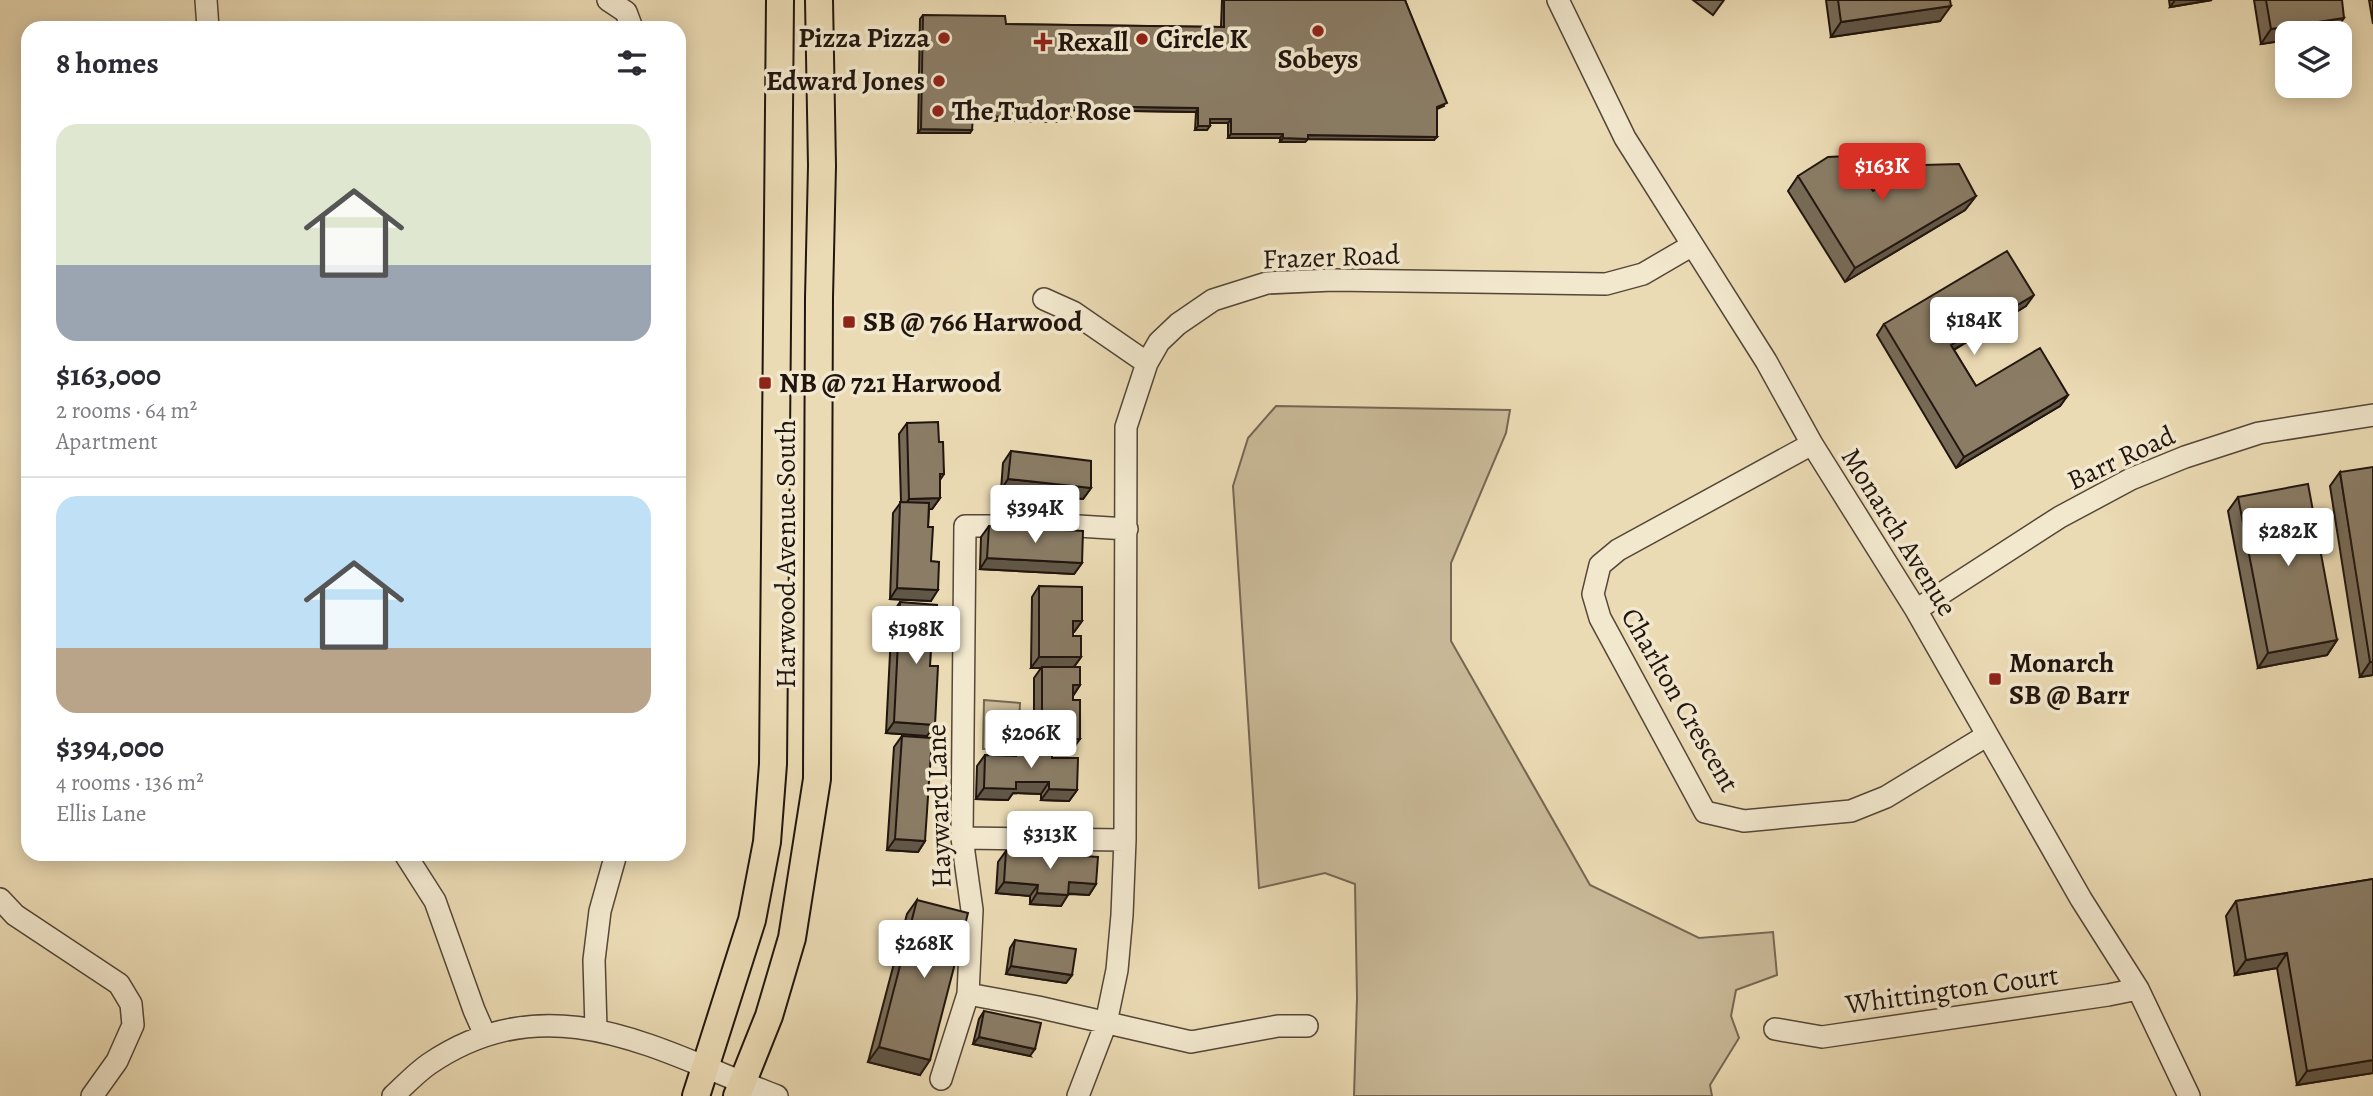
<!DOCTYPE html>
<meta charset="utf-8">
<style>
:root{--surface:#fff;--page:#f2f2f3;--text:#2b2b33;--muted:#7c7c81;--line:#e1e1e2;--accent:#d93025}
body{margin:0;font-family:Alegreya,serif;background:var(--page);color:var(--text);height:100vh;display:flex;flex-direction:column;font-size:26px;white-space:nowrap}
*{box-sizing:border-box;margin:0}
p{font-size:23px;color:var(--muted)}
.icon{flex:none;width:38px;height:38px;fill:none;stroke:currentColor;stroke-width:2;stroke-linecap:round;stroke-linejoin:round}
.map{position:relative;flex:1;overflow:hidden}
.drawer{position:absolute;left:21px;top:21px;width:665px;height:840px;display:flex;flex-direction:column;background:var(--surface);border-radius:21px;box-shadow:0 4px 18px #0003}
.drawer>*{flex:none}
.tools{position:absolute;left:2275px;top:21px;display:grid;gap:14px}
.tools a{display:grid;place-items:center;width:77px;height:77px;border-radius:14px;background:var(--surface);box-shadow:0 4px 18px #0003;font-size:35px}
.price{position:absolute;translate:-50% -60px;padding:0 16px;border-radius:7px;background:#fff;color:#222;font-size:23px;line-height:46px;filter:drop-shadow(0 2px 4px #0008)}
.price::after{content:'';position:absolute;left:50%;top:42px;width:21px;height:16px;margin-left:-10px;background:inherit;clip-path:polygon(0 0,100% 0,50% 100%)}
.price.active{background:var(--accent);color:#fff}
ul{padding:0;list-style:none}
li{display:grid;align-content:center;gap:14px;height:371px;padding:0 35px}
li+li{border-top:2px solid var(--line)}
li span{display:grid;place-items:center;height:217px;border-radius:21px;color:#555}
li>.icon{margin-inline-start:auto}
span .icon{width:126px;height:126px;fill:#fffc;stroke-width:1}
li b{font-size:30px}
h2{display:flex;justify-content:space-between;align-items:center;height:84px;padding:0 35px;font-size:30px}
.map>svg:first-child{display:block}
</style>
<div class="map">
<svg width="2373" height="1096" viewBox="0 0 2373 1096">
<rect width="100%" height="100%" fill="#ebdbb4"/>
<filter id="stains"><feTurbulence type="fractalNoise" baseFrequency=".00286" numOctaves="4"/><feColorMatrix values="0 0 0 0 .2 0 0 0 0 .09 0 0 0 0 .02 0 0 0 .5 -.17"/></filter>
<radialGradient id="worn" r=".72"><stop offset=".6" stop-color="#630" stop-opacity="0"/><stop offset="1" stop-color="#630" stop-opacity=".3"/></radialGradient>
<path fill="#c9b998" stroke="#756754" stroke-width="2" d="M1276,406l234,4 -4,23 -55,130v78l139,244 109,53 74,-6 4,43 -41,15 -5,26 8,22 -29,47 2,11h-358l3,-98 -2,-114 -30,-11 -66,15 -26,-402 15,-48z
M984,700l36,3 -2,44 -35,2z"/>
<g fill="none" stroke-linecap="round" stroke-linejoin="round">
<g stroke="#544638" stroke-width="24">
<path id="minor" d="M206,0l2,28
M608,0l18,12 6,16
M1558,0l67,138 141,223 46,83 104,166 165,289 57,90 51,107
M1044,299l29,13 74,51
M1812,444l-194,106 -18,15 -7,29 7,24 105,194 39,9 107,-10 35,-14 100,-61
M1916,610l144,-93 71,-38 54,-22 74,-24 114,-18
M962,838l163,2
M405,854l30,47 39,109 11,25
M0,899l15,16 104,69 12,20 2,21 -16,36 -25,35
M968,994l70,13 153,35 87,-16h29
M596,1029l-2,-69 6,-49 16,-57
M1775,1029l47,8 286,-42 30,-6
M941,1079l27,-85 4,-84 -10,-72 3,-312h113l49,3
M393,1096c11,-10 23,-23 36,-32 122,-83 231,-12 348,32
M1078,1096l28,-73 11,-53 5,-55 3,-75 1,-413 21,-64 12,-21 19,-18 35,-24 54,-17 66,-3 273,4 37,-10 48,-28"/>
</g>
<g stroke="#21150f" stroke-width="30">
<path id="major" d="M696,1096l56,-176 15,-78 6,-78 7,-764
M737,1096l32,-80 23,-78 25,-159 2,-481 3,-132 -3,-166"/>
</g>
<use href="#minor" stroke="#f2e8ce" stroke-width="21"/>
<use href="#major" stroke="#ebdbb4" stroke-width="26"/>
</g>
<path fill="#776b57" stroke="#21150f" stroke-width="2" d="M1222,0h183l39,106 -7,3 -3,31 -126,-1 -3,3h-25v-4h-52v-15h-18l-3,7h-12l1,-18 -126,-2 -3,12 -94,-2 -3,13h-52l2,-114 3,-4 83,9 215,3z
M1693,0h31l-11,15z
M1826,0h124l-10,21 -109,16z
M2169,0h43l-42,7z
M2254,0h88l-8,33 -73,11z
M2369,0h4v24z
M1798,176l75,15 103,5 -11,14 -120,72 -57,-91z
M2026,306l-72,44 22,36 92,9 -8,11 -104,62 -79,-133 7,-11z
M907,423l32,19 5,32 -4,6v18l-8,11h-3l-1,18 3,74 -41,-2 3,-86 8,-11 -2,-68z
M1011,451l80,37 -8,11 -82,-9 2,-27z
M2340,472l33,203 -13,2 -30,-191z
M2238,497l99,143 -10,15 -69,13 -30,-157z
M989,526l93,37 -8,11 -94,-5 1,-32z
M1039,586l43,35 -8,11h-1v4l8,21 -7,10 6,18 -7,11 -1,54h-20v-19h-18v-53l7,-10h-10l1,-71z
M900,602l35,29 -4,6 -4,99 -41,-3 6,-119z
M902,736l23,105 -7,11 -31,-2 7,-103z
M1016,750l36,8 25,32 -8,11 -28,-1v-6l-28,-1 -5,7 -32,-1 1,-33 8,-11 27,1z
M1006,851l90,33 -7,11 -21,-1 -7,12 -31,-2v-8l-34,-3 2,-31z
M2373,879v194l-76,12 -20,-117 -42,7 -9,-59 10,-15z
M917,900l3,175 -52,-13 39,-148z
M1015,940l57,35 -6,8 -60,-9 4,-26z
M984,1011l46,45 -57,-12 6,-25z"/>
<path fill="#615747" stroke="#21150f" stroke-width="2" d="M2175,0h37l-42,7z
M1951,6l-11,15 -109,16 10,-15z
M2344,18l-10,15h-47v7l-26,4 10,-15z
M1070,106l128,2 -2,4 -129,-2z
M973,116l97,2 -3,4 -97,-2z
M1210,119h21l-3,4h-21z
M1198,126h12l-3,4h-12z
M921,129l51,1 -2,3h-52z
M1231,134h52l-3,4h-52z
M1308,135l129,2 -3,3 -129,-1z
M1283,138l25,1 -3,3h-25z
M1976,196l-11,14 -120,72 10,-14z
M2034,295l-8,11 -83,50 8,-11z
M2068,395l-8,11 -104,62 8,-11z
M1008,479l83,9 -8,11 -82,-9z
M940,498l-8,11 -30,1 7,-11z
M987,558l95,5 -8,11 -94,-5z
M897,588l41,2 -7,11 -41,-2z
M1073,621h9l-8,11h-9z
M2337,640l-10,15 -69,13 10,-15z
M1039,657h42l-8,11h-42z
M2370,662h3v13l-13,2z
M1073,685h7l-8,12z
M1060,719l-8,12h-18l8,-11z
M894,722l41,3 -8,11 -41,-3z
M1059,739h21l-8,11h-20z
M1016,782h33l-8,12 -28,-1 -5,7 -32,-1 8,-11z
M1049,789l28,1 -8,11 -28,-1z
M895,839l30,2 -7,11 -31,-2z
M1004,882l34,3 -8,11 -34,-3z
M1069,882l27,2 -7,11 -28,-2z
M1037,893l31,2 -7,11 -31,-2z
M2287,953l-10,15 -42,7 11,-15z
M1011,966l61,9 -6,8 -60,-9z
M979,1037l56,12 -5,7 -57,-12z
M879,1047l51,13 -10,15 -52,-13z
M2373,1060v13l-76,12 10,-14z"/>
<path fill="#8a7c65" stroke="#21150f" stroke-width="2" d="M1224,0h181l42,103 -10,4v30l-129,-2v4l-25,-1v-4h-52v-15h-21v7h-12v-18l-128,-2v12l-97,-2 -1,14 -51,-1 2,-114 82,1 1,8 218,3z
M1838,0h112l1,6 -110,16z
M2266,0h76l2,18 -73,11z
M1848,156l25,35 50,-26 36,-1 17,32 -121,72 -57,-92 30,-19z
M2007,251l27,44 -83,50 25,41 64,-38 28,47 -104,62 -80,-133z
M938,422l1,20h4l1,32h-4v24l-31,1 -2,-76z
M1011,451l80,10v27l-83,-9z
M2373,467v195h-3l-30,-190z
M2308,484l29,156 -69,13 -30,-156z
M900,502l29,1 -1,24h5l-2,34 8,1 -1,28 -41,-2z
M989,526l94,5 -1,32 -95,-5z
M1039,586l43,1v34h-9v15h8v21h-42z
M900,602l37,3 -2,26h-3l-2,35h8l-3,59 -41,-3z
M1042,667h38v18h-7v15h7v39h-21l1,-20 -18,1z
M902,736l30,2 -7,103 -30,-2z
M1016,750l36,1v7h26l-1,32 -28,-1v-7h-33v7l-32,-1 1,-33 31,1z
M1006,851l92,6 -2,27 -27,-2 -1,13 -31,-2 1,-8 -34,-3z
M2373,879v181l-66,11 -20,-118 -41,7 -10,-59z
M917,900l51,13 -38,147 -51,-13z
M1015,940l61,9 -4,26 -61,-9z
M984,1011l57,12 -6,26 -56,-12z"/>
<g fill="#8f2418" stroke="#f2e8ce" stroke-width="2.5">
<circle cx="1318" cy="31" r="7"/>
<circle cx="944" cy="38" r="7"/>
<circle cx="1142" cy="39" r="7"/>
<path d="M1039.5 31.5h7v7h7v7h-7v7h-7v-7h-7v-7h7z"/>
<circle cx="939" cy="81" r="7"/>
<circle cx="938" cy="111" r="7"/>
<rect x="842" y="315" width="14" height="14" rx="3.5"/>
<rect x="758" y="376" width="14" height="14" rx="3.5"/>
<rect x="1988" y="672" width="14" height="14" rx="3.5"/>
</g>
<g text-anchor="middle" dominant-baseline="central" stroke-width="7" stroke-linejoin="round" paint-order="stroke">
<g font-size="28" font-weight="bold" fill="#21150f" stroke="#f2e8ce" text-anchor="start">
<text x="930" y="38" text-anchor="end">Pizza Pizza</text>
<text x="1156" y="39">Circle K</text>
<text x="1057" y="42">Rexall</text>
<text x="1318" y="59" text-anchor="middle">Sobeys</text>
<text x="925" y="81" text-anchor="end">Edward Jones</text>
<text x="952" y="111">The Tudor Rose</text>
<text x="863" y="322">SB @ 766 Harwood</text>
<text x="779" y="383">NB @ 721 Harwood</text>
<text x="2009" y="663">Monarch<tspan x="2009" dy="32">SB @ Barr</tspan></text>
</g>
<g font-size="28" fill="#21150f" stroke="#f2e8ce">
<text transform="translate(1331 257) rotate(-2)">Frazer Road</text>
<text transform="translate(2121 458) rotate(-25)">Barr Road</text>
<text transform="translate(1899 532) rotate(58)">Monarch Avenue</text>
<text transform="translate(786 554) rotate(-90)">Harwood Avenue South</text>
<text transform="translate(1680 700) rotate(60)">Charlton Crescent</text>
<text transform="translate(939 806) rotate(-92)">Hayward Lane</text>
<text transform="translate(1952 990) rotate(-8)">Whittington Court</text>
</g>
</g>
<rect width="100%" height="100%" filter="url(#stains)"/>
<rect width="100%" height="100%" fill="url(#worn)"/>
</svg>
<div class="tools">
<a><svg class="icon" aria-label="layers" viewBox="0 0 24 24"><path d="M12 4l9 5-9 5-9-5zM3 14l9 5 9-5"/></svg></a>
</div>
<b class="price active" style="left:1882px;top:203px">$163K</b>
<b class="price" style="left:1974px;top:357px">$184K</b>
<b class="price" style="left:1035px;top:545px">$394K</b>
<b class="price" style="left:2288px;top:568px">$282K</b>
<b class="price" style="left:916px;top:666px">$198K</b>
<b class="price" style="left:1031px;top:770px">$206K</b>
<b class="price" style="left:1050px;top:871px">$313K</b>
<b class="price" style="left:924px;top:980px">$268K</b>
<section class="drawer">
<h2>8 homes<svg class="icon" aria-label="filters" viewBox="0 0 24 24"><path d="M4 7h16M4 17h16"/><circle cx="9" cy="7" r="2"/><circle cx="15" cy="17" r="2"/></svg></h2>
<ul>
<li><span style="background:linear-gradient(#dfe7d0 65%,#9aa5b1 0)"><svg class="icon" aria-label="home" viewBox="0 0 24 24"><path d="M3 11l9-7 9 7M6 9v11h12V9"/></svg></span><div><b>$163,000</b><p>2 rooms · 64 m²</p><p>Apartment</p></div></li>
<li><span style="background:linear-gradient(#bfe0f5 70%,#b9a48a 0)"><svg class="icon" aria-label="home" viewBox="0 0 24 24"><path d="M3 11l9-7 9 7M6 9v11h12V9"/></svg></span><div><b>$394,000</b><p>4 rooms · 136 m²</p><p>Ellis Lane</p></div></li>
</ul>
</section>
</div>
